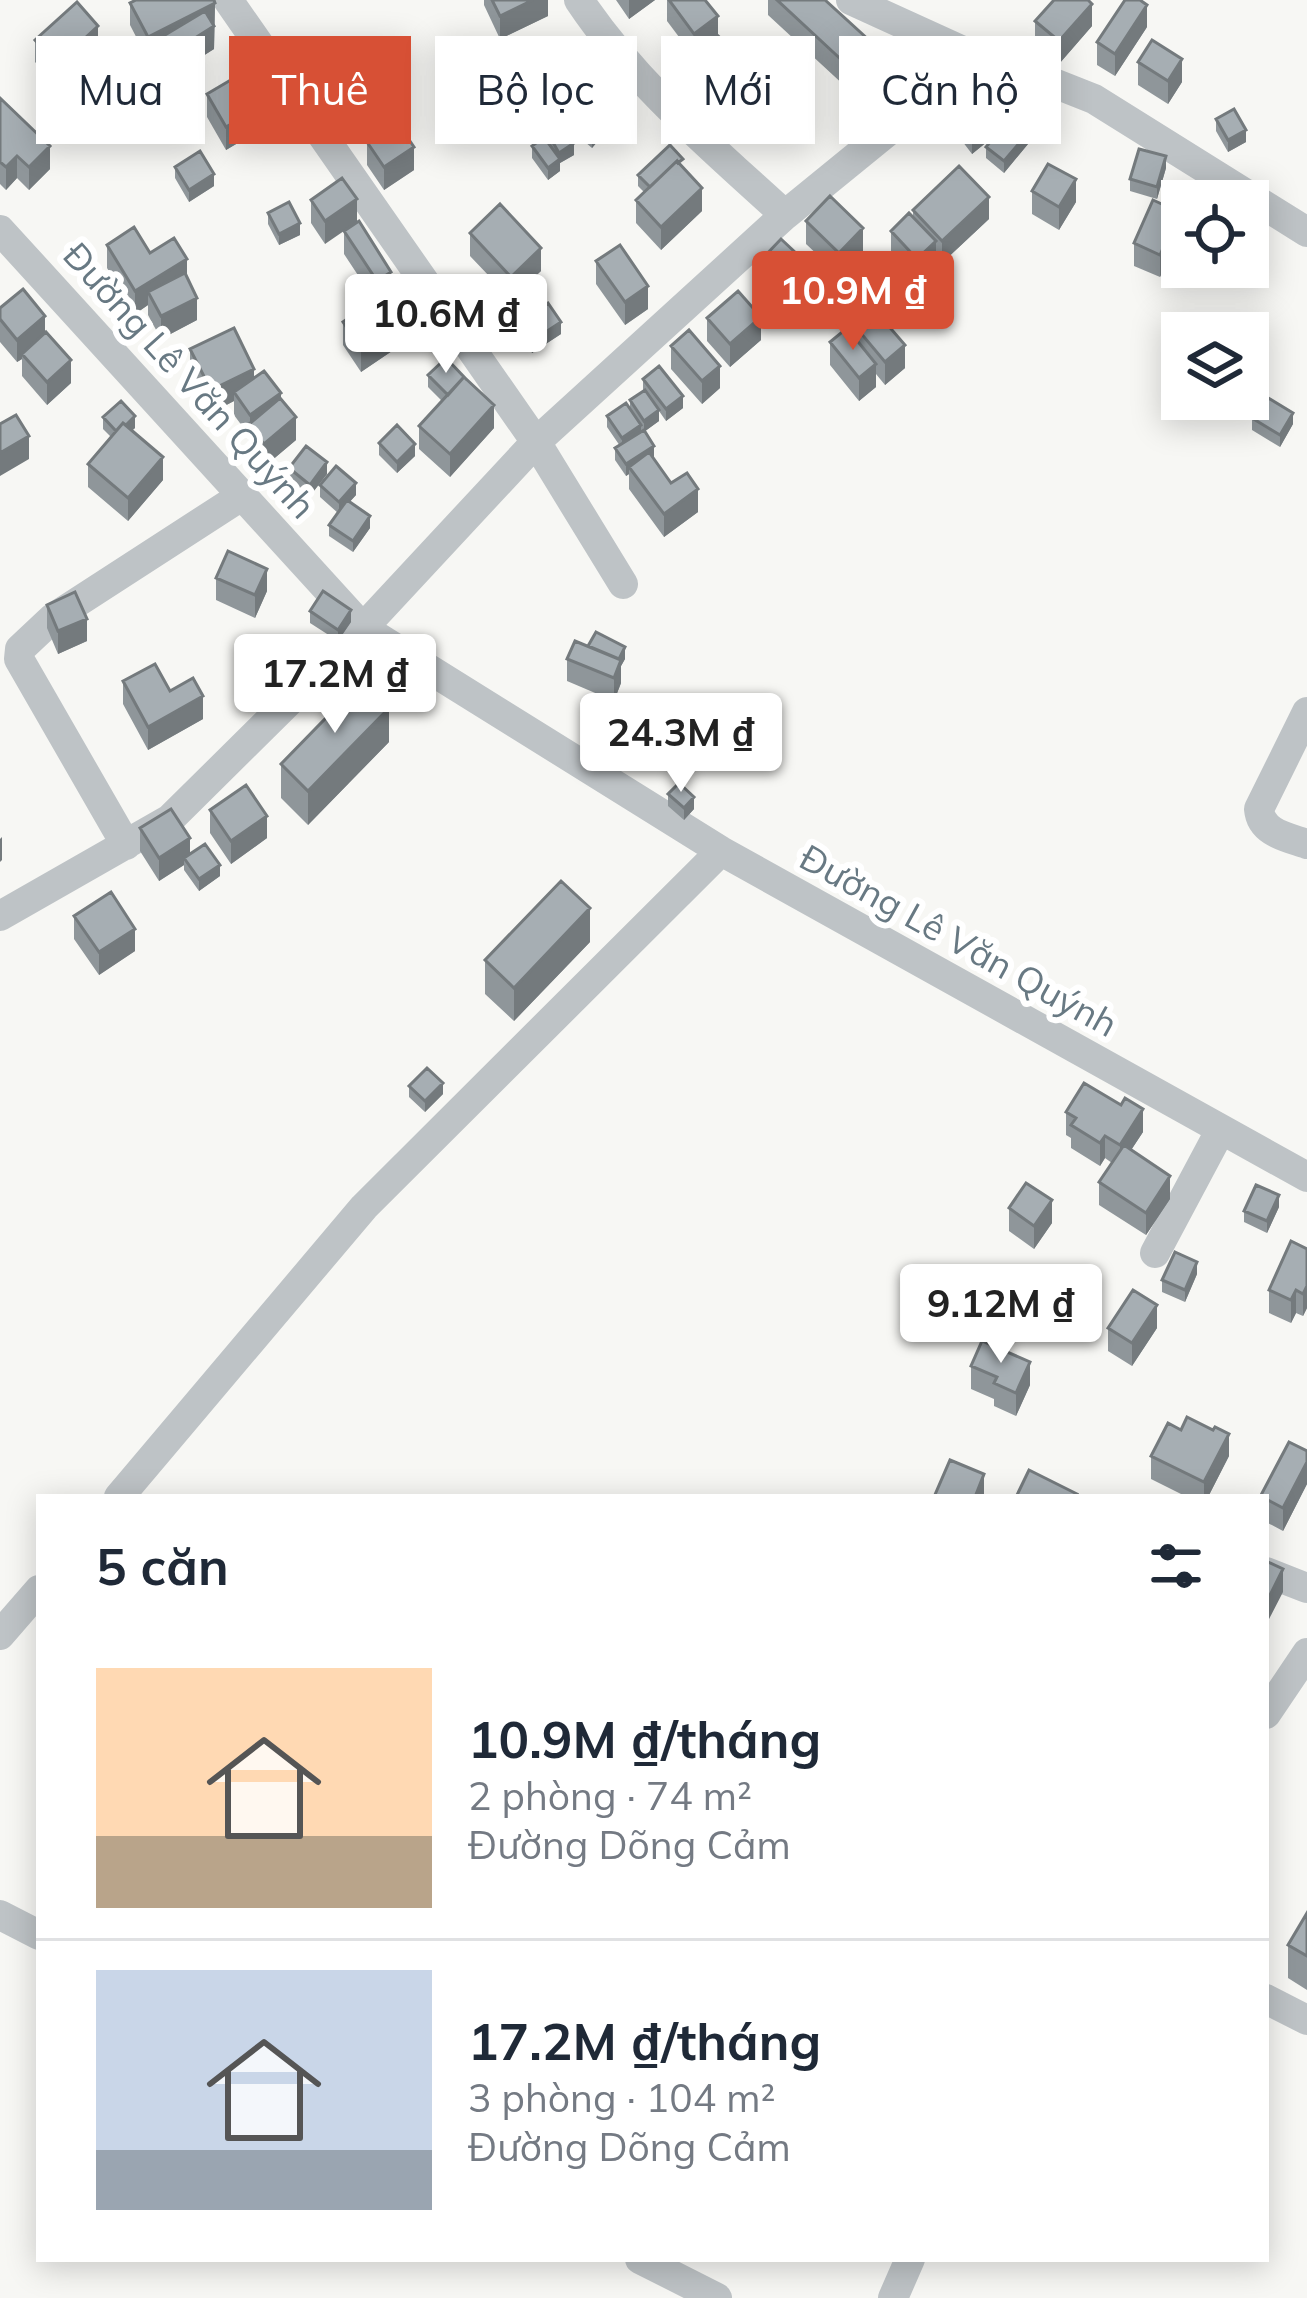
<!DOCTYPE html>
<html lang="vi">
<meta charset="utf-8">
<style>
:root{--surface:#fff;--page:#f2f2f3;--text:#1f2937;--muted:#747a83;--line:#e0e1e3;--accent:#d75035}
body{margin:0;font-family:Mulish,sans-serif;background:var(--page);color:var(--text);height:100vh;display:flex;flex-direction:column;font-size:45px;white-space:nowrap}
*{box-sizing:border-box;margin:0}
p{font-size:39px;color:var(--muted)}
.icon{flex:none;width:66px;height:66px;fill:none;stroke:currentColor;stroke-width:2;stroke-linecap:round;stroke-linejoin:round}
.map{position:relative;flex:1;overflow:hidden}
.drawer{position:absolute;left:36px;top:1494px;width:1233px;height:768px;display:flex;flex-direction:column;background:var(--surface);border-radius:0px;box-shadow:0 6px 30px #0003}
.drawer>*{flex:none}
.top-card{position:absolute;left:36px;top:36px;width:1236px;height:108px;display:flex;gap:24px}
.buttons{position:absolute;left:1161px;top:180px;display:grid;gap:24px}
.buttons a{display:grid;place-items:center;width:108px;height:108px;border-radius:0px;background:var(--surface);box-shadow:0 6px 30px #0003;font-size:60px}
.price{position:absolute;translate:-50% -102px;padding:0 27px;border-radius:12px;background:#fff;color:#222;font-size:39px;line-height:78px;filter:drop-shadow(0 3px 6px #0008)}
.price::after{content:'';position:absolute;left:50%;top:72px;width:36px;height:27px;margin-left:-18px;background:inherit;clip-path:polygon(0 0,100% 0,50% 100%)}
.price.active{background:var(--accent);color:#fff}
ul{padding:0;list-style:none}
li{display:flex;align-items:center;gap:36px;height:300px;padding:0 60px}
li+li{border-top:3px solid var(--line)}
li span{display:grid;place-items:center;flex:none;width:336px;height:240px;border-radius:0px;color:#555}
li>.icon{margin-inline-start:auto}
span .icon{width:144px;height:144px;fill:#fffc;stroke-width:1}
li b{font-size:51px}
h2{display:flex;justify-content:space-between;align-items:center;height:144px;padding:0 60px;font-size:51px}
.pill{padding:0 42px;border-radius:0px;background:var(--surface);box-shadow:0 6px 30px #0003;font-size:42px;line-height:108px}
.pill.active{background:var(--accent);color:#fff}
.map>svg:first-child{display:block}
</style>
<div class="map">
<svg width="1307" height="2298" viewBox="0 0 1307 2298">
<rect width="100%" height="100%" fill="#f7f7f4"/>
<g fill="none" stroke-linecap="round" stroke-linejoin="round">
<path stroke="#bec3c6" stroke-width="30" d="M228,0l308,442 87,142
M579,0c56,84 132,147 206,215
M851,0l138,63 29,6 76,30 213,133
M0,230l363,398 358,223 586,326
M1307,712l-48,97c2,24 28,28 48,35
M126,845l-107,-186 1,-10 33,-31 190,-123
M0,916l170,-97 193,-191 173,-186 249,-227 162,-132 42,-20
M1155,1253l65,-122
M119,1497l245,-290 357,-356
M1266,1572l41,16
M0,1635l39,-45
M1266,1714l41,-61
M0,1915l39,20
M1266,1999l41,21
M640,2259l77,39
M893,2298l17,-39"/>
</g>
<path fill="#8f969a" d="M484,0h64v16l-48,23 -16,-34z
M616,0h39l-26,19z
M667,0h38l13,36 17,26 -19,23 -19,-16v-12l4,-5 -7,5 -27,-36z
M768,0h57l45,64 -23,24 -79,-73z
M130,3h85l-1,46 -49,31 -10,-16v-8l-7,4 -18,-35z
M1035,21l57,5 -33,38 -24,-20z
M1147,27l-32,49 -18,-11v-23z
M35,40l63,9 -41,37 -22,-24z
M1138,62l44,20 -14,22 -30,-19z
M533,76l30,5 15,27 23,1v-9l25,12 -17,11v5l-17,20 -22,-19v-10l-7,5 -16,-20v-6l-2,3 -12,-14z
M940,89l53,48 -21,17 -32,-42z
M207,94l58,33 -39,23 -19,-33z
M0,98l50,71 -21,21 -12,-12 -11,12 -6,-6z
M1216,119l30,23 -18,10 -12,-21z
M547,132l27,23 -14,8v8l-12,9 -16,-22v-12l15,-6z
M367,142l47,28 -30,20 -17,-25z
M1028,144l-24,29 -18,-15v-11z
M175,167l39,19 -25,16 -14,-24z
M683,168l19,43 -41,39 -25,-27v-23l8,-8 -6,-6v-11z
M1166,168l-9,31 -27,-8v-12z
M342,178l-17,66 -14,-21v-23z
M1032,191l44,11 -17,28 -27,-16z
M913,210l76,9 -47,44 -6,-7v8l-19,17 -26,-27v-23l22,-13z
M268,213l32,22 -21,10 -11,-21z
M1182,215v52h34l-6,13 -39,-18v-8l-11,23 -26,-11v-23l45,-23z
M806,221l57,30 -24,24 -33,-31z
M344,231l47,63 -14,10 -33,-50z
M470,233l71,38 -30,28 -41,-43z
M107,245l43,8 37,25 10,42 -36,19 -13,-24v-10l-13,9 -28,-46z
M761,260l36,6 -19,21 -17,-16z
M596,261l52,48 -23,16 -29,-41z
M0,308l45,24 26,51 -24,22 -25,-29v-17l-5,3 -17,-20z
M707,318l54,22 -31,27 -23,-26z
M343,322l49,29 -31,21 -18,-27z
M520,322l41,12 -29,19 -12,-20z
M854,325l51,43 -20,17 -9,-11v13l-17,14 -29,-36v-23l24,-6z
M671,346l49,42 -18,16 -31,-35z
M190,349l64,29 27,20 15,42 -32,27 -16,-19v-14l-14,-19v-14l-23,12 -21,-41z
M428,375l66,53 -44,49 -31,-28v-23l23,-25 -14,-14z
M643,379l40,29 -17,13 -7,-10v10l-14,10 9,26 -1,1 18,25 27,29 -34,25 -35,-48v-15l-3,2 -11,-16v-12l5,-2 -13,-19v-11l23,-8v-8l13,-9z
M103,417l32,11 -3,2 31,50 -35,41 -40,-34v-23l23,-27 -8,-8z
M1252,418l41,6 -13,23 -28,-17z
M379,443l36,13 -18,17 -18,-18z
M289,468l38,6 -17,22 -21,-16z
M320,485l36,10 -7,7 21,26 -17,24 -24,-16v-11l9,-12 -18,-16z
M216,578l51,13 -12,27 -39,-18z
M47,605l40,36 -29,13 -11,-26z
M310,611l41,11 -13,19 -28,-18z
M567,659h58l-4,7v17l-7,18 -47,-20z
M123,681l47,10 33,28 -55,31 -25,-46z
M389,742l-81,83 -27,-27v-34z
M668,794l26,15 -10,11 -16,-14z
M210,810l57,28 -36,26 -21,-31z
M140,828l50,26 30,22 -21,15 -15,-21v-5l-25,16 -19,-30z
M74,916l61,35 -36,24 -25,-36z
M590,942l-76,79 -29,-27v-34z
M409,1086l34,8 -18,18 -16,-15z
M1066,1112l77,20 -12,18 39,49 -24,36 -47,-30v-23l13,-19 -7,-5 -5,8 -29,-18v-10l-5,-3z
M1279,1207l-12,26 -23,-11v-11z
M1009,1208l43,15 -18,26 -25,-18z
M1307,1249v59l-4,8 -7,-3 -5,10 -22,-10v-23z
M1197,1274l-12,28 -23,-10v-12z
M1108,1328h49l-25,38 -24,-15z
M971,1366l59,19 -14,31 -22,-10v-7l-23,-10z
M1307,1451v33l-24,47 -17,-9v-25z
M1151,1456h78l-21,41h-21l-36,-18z
M1307,1913v77l-19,-12v-33z"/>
<path fill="#747a7d" d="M533,0h15v16l-48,23v-23z
M629,0h26l-26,19z
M215,3l-1,46 -49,31v-23l-10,-16v15l-7,4v-23z
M1092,4v22l-33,38v-23z
M1147,5v22l-32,49v-22z
M718,16v23l-24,18v-23z
M98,26v23l-41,37v-22z
M870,41v23l-23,24v-23z
M735,51v11l-19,23v-12z
M1182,59v23l-14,22v-23z
M563,73v12l-16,8v5l-2,3v-12z
M578,100v12l-15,12v-12z
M626,101v11l-17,12v-12z
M265,104v23l-39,23v-23z
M993,114v23l-21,17v-23z
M609,116v12l-17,20v-12z
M1246,130v12l-18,10v-12z
M1028,133v11l-24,29v-12z
M574,143v12l-14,8v8l-12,9v-12l11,-8v-7z
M50,146v23l-21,21v-23z
M414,147v23l-30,20v-23z
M17,156v22l-11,12v-23z
M1166,156v12l-9,31v-12z
M214,174v12l-25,16v-12z
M1076,179v23l-17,28v-23z
M702,188v23l-41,39v-23z
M989,197v22l-47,44v-22z
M357,199v23l-32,22v-23z
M1179,212v22l-8,5v15l-11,23v-22z
M300,223v12l-21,10v-11z
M863,228v23l-24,24v-22z
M936,241v23l-19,17v-22z
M541,248v23l-30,28v-22z
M797,254v12l-19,21v-12z
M187,259v22l-39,11v13l-13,9v-23z
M391,272v22l-14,10v-23z
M648,286v23l-23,16v-23z
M197,298v22l-36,19v-23z
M45,316v23l-23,15v5l-5,3v-22z
M761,317v23l-31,27v-23z
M561,322v12l-29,19v-12z
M392,329v22l-31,21v-23z
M905,345v23l-20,17v-23z
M71,360v23l-24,22v-23z
M876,364v23l-17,14v-23z
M720,366v22l-18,16v-23z
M254,369v23h-20v9l-23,12v-23z
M281,393v23l-31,12v-13z
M683,396v12l-17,13v-12z
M494,405v23l-44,49v-23z
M659,410v11l-15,11v-11z
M1293,413v11l-13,23v-12z
M135,416v12l-18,16v-11z
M296,417v23l-32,27v-23z
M641,425v12l-19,12v-11z
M29,436v23l-29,17v-23z
M415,444v12l-18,17v-11z
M654,446v11l-21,14 -4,-4v7l-3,2v-12z
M163,457v23l-35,41v-23z
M327,462v12l-17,22v-11z
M356,483v12l-17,19v-12z
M698,489v23l-34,25v-23z
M370,516v12l-17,24v-11z
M267,569v22l-12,27v-23z
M351,610v12l-13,19v-11z
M87,619v22l-29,13v-23z
M625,647v12l-4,7v17l-7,18v-23l3,-14z
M203,696v23l-55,31v-23z
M389,708v34l-81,83v-34z
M694,797v12l-10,11v-12z
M267,816v22l-36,26v-23z
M2,837v23l-2,2v-23z
M190,838v23l-6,-3v7l-25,16v-23z
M220,865v11l-21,15v-12z
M590,908v34l-76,79v-33z
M135,929v22l-36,24v-23z
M443,1083v11l-18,18v-11z
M1143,1109v23l-23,35v-22z
M1105,1136v22l-5,8v-23z
M1170,1176v23l-24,36v-22z
M1279,1195v12l-12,26v-12z
M1052,1200v23l-18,26v-23z
M1197,1262v12l-12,28v-12z
M1307,1286v22l-4,8v-22z
M1296,1290v23l-5,10v-23z
M1157,1305v23l-25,38v-23z
M1030,1362v23l-14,31v-23z
M1229,1434v22l-21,41h-4v-15z
M1307,1462v22l-24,47v-23z
M984,1474v23h-9z
M1283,1569v23l-17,33v-22z"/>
<path fill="#a6aeb3" stroke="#747a7d" stroke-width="3" d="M136,0h78l1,3 -67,34 -18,-34z
M492,0h41l-33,16z
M669,0h36l13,16 -24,18z
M777,0h48l45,41 -23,24z
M1054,0h34l4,4 -33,37 -24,-20z
M1125,0h15l7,5 -32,49 -18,-12z
M77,2l21,24 -41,38 -22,-24z
M205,11l9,15 -49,31 -10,-16z
M716,34l19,17 -19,22 -19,-16z
M1152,40l30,19 -14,22 -30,-19z
M552,60l11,13 -18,16 -12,-13z
M246,71l19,33 -39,23 -19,-33z
M962,73l31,41 -21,17 -32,-42z
M563,81l15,19 -15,12 -16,-19z
M618,89l8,12 -17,11 -8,-12z
M587,97l22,19 -17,20 -22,-19z
M0,98l50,48 -21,21 -12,-11 -11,11 -6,-5z
M1234,109l12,21 -18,10 -12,-21z
M1010,118l18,15 -24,28 -18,-14z
M397,122l17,25 -30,20 -17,-25z
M562,122l12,21 -15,10 -12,-21z
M544,137l16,22 -12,9 -16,-22z
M670,145l13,14 -5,4 -1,-2 -27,26 -12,-12z
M1139,149l27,7 -9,31 -27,-8z
M200,151l14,23 -25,16 -14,-23z
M677,161l25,27 -41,39 -25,-27z
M1048,164l28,15 -17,28 -27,-16z
M959,166l30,31 -47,44 -29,-31z
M342,178l15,21 -32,22 -14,-21z
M830,196l33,32 -24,25 -33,-32z
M1153,200l26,12 -19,43 -26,-12z
M289,202l11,21 -21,11 -11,-21z
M500,204l41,44 -30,29 -41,-44z
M909,213l27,28 -19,18 -26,-28z
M1182,215v29l-11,-5z
M359,221l32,51 -14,9 -33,-50z
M134,227l16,26 24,-15 13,21 -52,32 -28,-46z
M781,239l16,15 -19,21 -17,-15z
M620,245l28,41 -23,16 -29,-41z
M185,273l12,25 -36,18 -13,-24z
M23,289l22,27 -28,24 -17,-21v-11z
M738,291l23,26 -31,27 -23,-26z
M373,301l19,28 -31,20 -18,-27z
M548,303l13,19 -29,19 -12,-19z
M873,308l32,37 -20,17 -31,-37z
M234,328l20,41 -43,21 -21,-41z
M847,328l29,36 -17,14 -29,-36z
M689,330l31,36 -18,15 -31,-35z
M46,332l25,28 -24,22 -25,-28z
M446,358l21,22 -3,-3 -16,18 -20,-20z
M659,366l24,30 -17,13 -23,-30z
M264,371l17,22 -31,22 -16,-23z
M464,377l30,28 -44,49 -31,-28z
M645,390l14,20 -15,11 -14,-21z
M1265,396l28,17 -13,22 -28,-17z
M280,398l16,19 -32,27 -16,-19z
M121,401l14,15 -9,9 -3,-2 -7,8 -13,-14z
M626,403l15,22 -19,13 -15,-22z
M16,415l13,21 -29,17v-29z
M123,423l40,34 -35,41 -40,-34z
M397,425l18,19 -18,18 -18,-19z
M644,430l10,16 -28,18 -11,-16z
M306,446l21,16 -17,23 -21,-17z
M649,452l22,31 16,-10 11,16 -34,25 -35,-47z
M336,466l20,17 -17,19 -19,-17z
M347,500l23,16 -17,25 -24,-16z
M228,551l39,18 -12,26 -39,-17z
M323,591l28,19 -13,20 -28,-19z
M75,592l12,27 -29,12 -11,-26z
M596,632l29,15 -6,12 -31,-13z
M575,641l46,19 -7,18 -47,-19z
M155,664l15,27 23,-13 10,18 -55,31 -25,-46z
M362,681l27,27 -81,83 -27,-27z
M679,783l15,14 -10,11 -16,-14z
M246,785l21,31 -36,25 -21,-31z
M171,809l19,29 -31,20 -19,-30z
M205,844l15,21 -21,14 -15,-21z
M561,881l29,27 -76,80 -29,-28z
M111,892l24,37 -36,23 -25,-36z
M427,1068l16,15 -18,18 -16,-15z
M1084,1083l37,22 4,-7 18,11 -23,36 -15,-9 -5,7 -29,-18 5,-7 -10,-6z
M1124,1145l46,31 -24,37 -47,-31z
M1026,1183l26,17 -18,26 -25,-18z
M1256,1185l23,10 -12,26 -23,-10z
M1291,1241l16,8v37l-4,8 -7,-4 -5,10 -22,-10z
M1175,1252l22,10 -12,28 -23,-10z
M1133,1290l24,15 -25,38 -24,-15z
M982,1341l48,21 -14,31 -22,-10 3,-6 -26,-11z
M1187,1417l26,13 2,-3 14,7 -25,48 -53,-26 17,-33 13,7z
M1289,1442l18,9v11l-24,46 -17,-9v-2h-6z
M950,1460l34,14 -9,23h-41z
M1029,1470l48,24 -2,3h-55l-3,-2z
M1266,1561l17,8 -17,34z
M1307,1913v43l-19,-11z"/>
<g text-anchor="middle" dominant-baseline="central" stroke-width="12" stroke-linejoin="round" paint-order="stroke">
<g font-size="36" fill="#687983" stroke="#fff">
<text transform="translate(190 380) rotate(48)">Đường Lê Văn Quýnh</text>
<text transform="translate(959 940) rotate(29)">Đường Lê Văn Quýnh</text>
</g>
</g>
</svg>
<div class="buttons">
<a><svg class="icon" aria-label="locate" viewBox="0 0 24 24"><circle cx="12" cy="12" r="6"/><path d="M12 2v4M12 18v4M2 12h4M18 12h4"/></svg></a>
<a><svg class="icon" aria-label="layers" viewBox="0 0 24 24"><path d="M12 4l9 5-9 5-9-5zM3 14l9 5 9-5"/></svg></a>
</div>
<b class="price active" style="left:853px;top:353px">10.9M ₫</b>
<b class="price" style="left:446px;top:376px">10.6M ₫</b>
<b class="price" style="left:335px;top:736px">17.2M ₫</b>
<b class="price" style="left:681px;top:795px">24.3M ₫</b>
<b class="price" style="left:1001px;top:1366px">9.12M ₫</b>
<div class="top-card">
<a class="pill">Mua</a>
<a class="pill active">Thuê</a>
<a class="pill">Bộ lọc</a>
<a class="pill">Mới</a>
<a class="pill">Căn hộ</a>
</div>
<section class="drawer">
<h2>5 căn<svg class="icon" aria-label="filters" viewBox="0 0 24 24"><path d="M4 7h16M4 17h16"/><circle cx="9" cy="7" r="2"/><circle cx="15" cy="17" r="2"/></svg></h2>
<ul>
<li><span style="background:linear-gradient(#ffd9b3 70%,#b9a48a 0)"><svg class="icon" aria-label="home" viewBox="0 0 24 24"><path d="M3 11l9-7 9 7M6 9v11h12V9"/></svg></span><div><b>10.9M ₫/tháng</b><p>2 phòng · 74 m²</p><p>Đường Dõng Cảm</p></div></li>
<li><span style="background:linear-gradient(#c9d6e8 75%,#9aa5b1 0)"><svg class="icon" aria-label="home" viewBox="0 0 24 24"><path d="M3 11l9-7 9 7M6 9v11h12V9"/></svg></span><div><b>17.2M ₫/tháng</b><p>3 phòng · 104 m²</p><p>Đường Dõng Cảm</p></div></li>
</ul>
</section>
</div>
